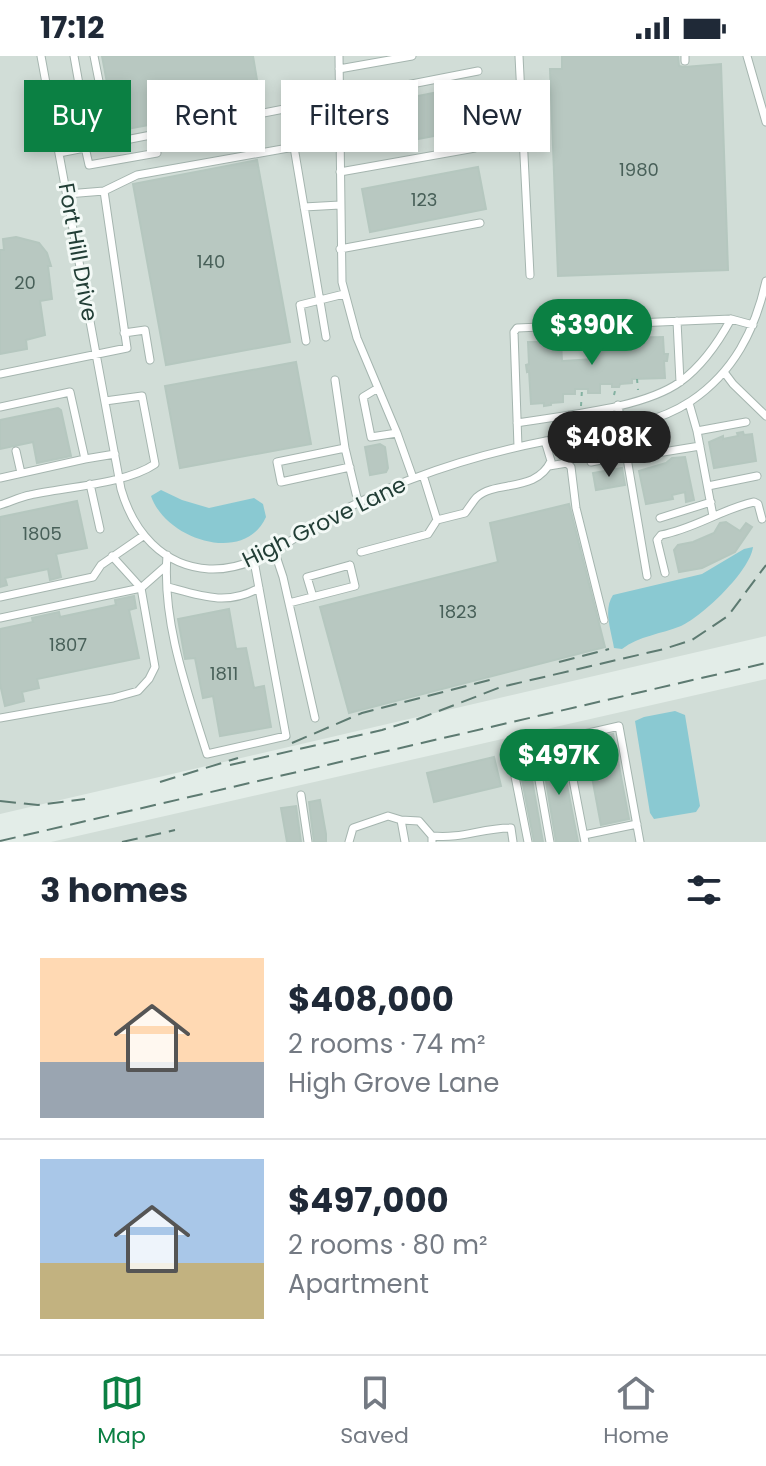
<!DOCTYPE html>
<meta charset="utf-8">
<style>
:root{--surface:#fff;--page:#f6f6f7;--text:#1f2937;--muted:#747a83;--line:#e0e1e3;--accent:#0b8043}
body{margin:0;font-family:Poppins,sans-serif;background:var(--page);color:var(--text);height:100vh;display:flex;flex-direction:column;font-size:30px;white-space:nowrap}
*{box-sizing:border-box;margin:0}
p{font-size:26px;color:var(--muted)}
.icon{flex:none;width:44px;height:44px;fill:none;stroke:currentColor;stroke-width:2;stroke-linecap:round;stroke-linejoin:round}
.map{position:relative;height:786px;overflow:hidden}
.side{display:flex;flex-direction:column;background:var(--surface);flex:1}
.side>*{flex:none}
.banner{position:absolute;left:24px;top:24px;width:718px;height:72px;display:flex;gap:16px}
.price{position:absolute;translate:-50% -68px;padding:0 18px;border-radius:28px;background:var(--accent);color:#fff;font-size:26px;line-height:52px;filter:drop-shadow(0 2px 4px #0008)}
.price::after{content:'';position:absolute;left:50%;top:48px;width:24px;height:18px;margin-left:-12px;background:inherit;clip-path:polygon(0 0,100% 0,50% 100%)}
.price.current{background:#222;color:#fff}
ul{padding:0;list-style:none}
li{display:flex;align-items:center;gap:24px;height:200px;padding:0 40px}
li+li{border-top:2px solid var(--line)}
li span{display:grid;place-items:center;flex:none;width:224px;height:160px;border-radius:0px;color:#555}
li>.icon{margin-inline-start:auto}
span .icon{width:96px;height:96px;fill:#fffc;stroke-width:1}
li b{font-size:34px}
h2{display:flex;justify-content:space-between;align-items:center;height:96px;padding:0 40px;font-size:34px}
.tag{padding:0 28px;border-radius:0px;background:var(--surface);box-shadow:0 4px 12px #0003;font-size:28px;line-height:72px}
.tag.current{background:var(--accent);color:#fff}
.status{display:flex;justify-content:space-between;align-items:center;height:56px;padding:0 40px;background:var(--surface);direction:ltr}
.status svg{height:22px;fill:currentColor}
.menu{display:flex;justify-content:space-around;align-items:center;height:112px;border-top:2px solid var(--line);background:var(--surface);font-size:22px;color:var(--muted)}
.menu a{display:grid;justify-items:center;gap:4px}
.menu .current{color:var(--accent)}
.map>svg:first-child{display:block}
</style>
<div class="status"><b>17:12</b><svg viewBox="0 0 49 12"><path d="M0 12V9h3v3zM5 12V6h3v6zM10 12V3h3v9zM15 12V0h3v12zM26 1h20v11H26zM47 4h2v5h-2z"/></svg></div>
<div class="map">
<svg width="766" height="786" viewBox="0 0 766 786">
<rect width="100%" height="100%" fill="#e3ede8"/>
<path fill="#d1ddd7" d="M0,0h766v580l-766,178z
M766,623v163h-715z"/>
<path fill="#8ac9d2" d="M161,434l21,10 27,8 45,-10 9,6 3,13c-21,48 -100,23 -115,-21z
M753,491c-3,24 -50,69 -72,79 -20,8 -42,10 -59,23l-8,-1c-3,-18 -11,-38 -1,-53l89,-21 42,-25z
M675,655l10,4 15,91 -4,6 -42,7 -4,-6 -15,-92 9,-4z"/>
<path fill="#b8c8c1" stroke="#b5c7bf" stroke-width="2" d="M102,0h151l8,48 -145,27z
M562,0h116l1,10 5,1 37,-3 7,206 -170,6 -8,-207h12z
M474,29l8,42 -112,21 -8,-41z
M257,104l33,182 -124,23 -33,-181z
M478,111l8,42 -116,23 -8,-43z
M16,181l23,6 8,10 4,13h-3l4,33 -12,2 5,34 -19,5 1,9 -27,5v-104h4l-1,-11z
M616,279v3l47,-1 1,17h4l-1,7h-3l1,17 -33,1v4l-12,1 -1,3h-7v-3h-12v9h-12v-4h-13v5h-12v8l-12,1v2l-7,1v-3l-13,1 -2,-33 -2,1 -1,-7 3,-1 -1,-22h13v-4l7,1v2h13l1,20 34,-2 -1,-20h14v-2z
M296,306l15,82 -131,24 -15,-82z
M58,352l3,2 10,46 -34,7 -4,-21 -33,7v-29z
M743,376l1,3 8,-1 4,27 -42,7 -5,-26 14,-6v3l15,-3 -1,-3z
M380,388l5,3 3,21 -2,4 -16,3 -5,-28z
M685,401l9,43 -8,2 -1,-10 -13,3 1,4 -27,5 -7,-33 27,-8 6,-5z
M622,412l3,17 -29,5 -3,-17z
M77,445l10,47 -31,6 5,23 -11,3 -2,-11 -43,9 2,7 -7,2v-70z
M569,448l36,143 -256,66 -29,-106 178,-45 -8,-39z
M726,466l14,9 6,-8 6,4 -17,25 -33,16 -23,4 -5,-22 4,-5 15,-3 21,-9 6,-10z
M134,540l2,12 -7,2 10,48 -102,21 2,9 -17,4 2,9 -19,5 -5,-22v-55l33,-7 -1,-4 27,-6 1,5 56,-12 -1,-5z
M229,553l7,40 10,-1 8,40 10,-2 7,41 -51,9 -7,-40 -10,2 -8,-40 -10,1 -7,-40z
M613,678l16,85 -28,6 -16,-85z
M560,692l18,94h-22l-15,-91z
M494,701l7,29 -67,16 -7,-29z
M528,701l15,85h-9l-16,-83z
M320,744l6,34v8h-12l-5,-40z
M296,750l5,36h-14l-6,-34z"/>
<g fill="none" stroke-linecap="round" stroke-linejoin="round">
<g stroke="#a5b5af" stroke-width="9">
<path id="minor" d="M41,0l80,433c12,42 41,77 88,80 43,2 80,-28 115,-49 29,-15 58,-30 88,-41 44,-17 88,-29 134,-38 48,-10 103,-12 145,-40 43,-29 64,-71 75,-120
M74,0l16,90
M94,0l17,86
M339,0l3,226 15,56 40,95 16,45
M519,0l11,219
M685,0v5
M747,0l19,66
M339,13l73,-13
M85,91l4,18 68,-12 -3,-19
M59,97l419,-82
M340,116l135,-24
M67,138l37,-3 33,-16 157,-28 32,190
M304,151l36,-2
M340,193l140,-26
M677,265l3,61
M124,277l21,-3 5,30
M306,285l-6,-36 44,-11
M724,316l9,12 33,32
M0,318l127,-26 -23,-157
M335,324l10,68 13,54
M378,332l-15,9 8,40 26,-4
M689,347l8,28 16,85
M618,349l29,171
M0,351l70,-15 15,67 30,-5
M517,367c47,-8 125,-14 163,-41 22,-16 38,-39 51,-63
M697,375l49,-9
M585,377l6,29 37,-7
M518,391l-4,-115 3,-4 214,-9 22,6
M345,392l-68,14 4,20 69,-15
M16,395l5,22
M645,399l55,-9
M549,410l18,-3 4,4 5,41 28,112
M423,419l14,45 28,-7c4,-5 8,-12 12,-16 19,-17 59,-4 74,-36l-6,-20
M0,422l85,-19
M90,428l10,45
M708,430l49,-10
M0,449c10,-3 20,-8 30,-10 35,-8 96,-11 125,-31l-13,-68 -37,5
M660,462l51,-16
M274,494l9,27 32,141
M361,496l67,-18 9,-14
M167,499c-5,68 20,135 40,199l79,-18 -32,-175
M665,517l-8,-33 4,-5c33,-6 61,-26 93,-33l4,2 4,15
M168,531c33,9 59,19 91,1
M0,541l93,-20 8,-12 42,-29
M289,547l66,-17 -5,-21 -43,12 6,20
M0,562l141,-30 -29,-32
M0,662l113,-20 25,-7 11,-12 6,-12 -14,-79 25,-22
M565,682l20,104
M533,690l17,96
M301,739l7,47
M401,764l18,1 13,15
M584,779l53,-11
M349,786l4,-14 35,-12 13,4 4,22
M432,786v-6c31,3 49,-8 79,-8l2,14
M528,786l-18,-91 109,-25 21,116"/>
</g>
<path stroke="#83b1a1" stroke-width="2" stroke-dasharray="4 6" stroke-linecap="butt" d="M637,323l1,11
M614,339l2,-8
M581,350l1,-17"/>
<use href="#minor" stroke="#fff" stroke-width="7"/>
<path stroke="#5d7a71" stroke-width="2" stroke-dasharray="16 8" stroke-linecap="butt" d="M559,606l50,-13
M292,687l70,-30 135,-35
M230,709l152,-35 36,-11 83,-32 163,-38 28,-9 36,-24 38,-51
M160,726l78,-24
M0,745l38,4 47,-6
M0,785l766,-178
M122,786l53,-12"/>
</g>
<g text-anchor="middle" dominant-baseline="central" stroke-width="6" stroke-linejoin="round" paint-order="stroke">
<g font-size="18" fill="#486059">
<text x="639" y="113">1980</text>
<text x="424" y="143">123</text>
<text x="211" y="205">140</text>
<text x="25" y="226">20</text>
<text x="42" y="477">1805</text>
<text x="458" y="555">1823</text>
<text x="68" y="588">1807</text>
<text x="224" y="617">1811</text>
</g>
<g font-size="22" fill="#223e36" stroke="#f3f9f6">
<text transform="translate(78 196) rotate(80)">Fort Hill Drive</text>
<text transform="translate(324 466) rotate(-26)">High Grove Lane</text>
</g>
</g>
</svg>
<b class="price" style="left:592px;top:311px">$390K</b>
<b class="price current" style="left:609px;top:423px">$408K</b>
<b class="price" style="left:559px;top:741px">$497K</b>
<div class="banner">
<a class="tag current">Buy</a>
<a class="tag">Rent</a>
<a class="tag">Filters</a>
<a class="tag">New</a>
</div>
</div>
<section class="side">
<h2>3 homes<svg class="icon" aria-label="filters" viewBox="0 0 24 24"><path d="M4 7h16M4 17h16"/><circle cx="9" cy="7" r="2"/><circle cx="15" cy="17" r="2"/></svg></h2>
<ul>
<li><span style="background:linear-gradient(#ffd9b3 65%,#9aa5b1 0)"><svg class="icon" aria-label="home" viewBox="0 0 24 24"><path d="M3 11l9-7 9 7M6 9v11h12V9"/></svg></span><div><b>$408,000</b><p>2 rooms · 74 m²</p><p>High Grove Lane</p></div></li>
<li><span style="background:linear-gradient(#a9c7e8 65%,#c2b280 0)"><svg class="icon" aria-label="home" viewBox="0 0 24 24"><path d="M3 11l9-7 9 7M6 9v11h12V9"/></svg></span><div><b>$497,000</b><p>2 rooms · 80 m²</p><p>Apartment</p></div></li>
</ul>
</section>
<nav class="menu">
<a class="current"><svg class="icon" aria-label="map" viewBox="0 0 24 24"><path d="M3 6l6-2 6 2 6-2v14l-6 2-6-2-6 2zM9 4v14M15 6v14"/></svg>Map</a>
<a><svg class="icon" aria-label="saved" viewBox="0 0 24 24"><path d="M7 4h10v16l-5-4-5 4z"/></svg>Saved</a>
<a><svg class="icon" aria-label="home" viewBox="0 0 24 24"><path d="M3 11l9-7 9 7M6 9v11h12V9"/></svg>Home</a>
</nav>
